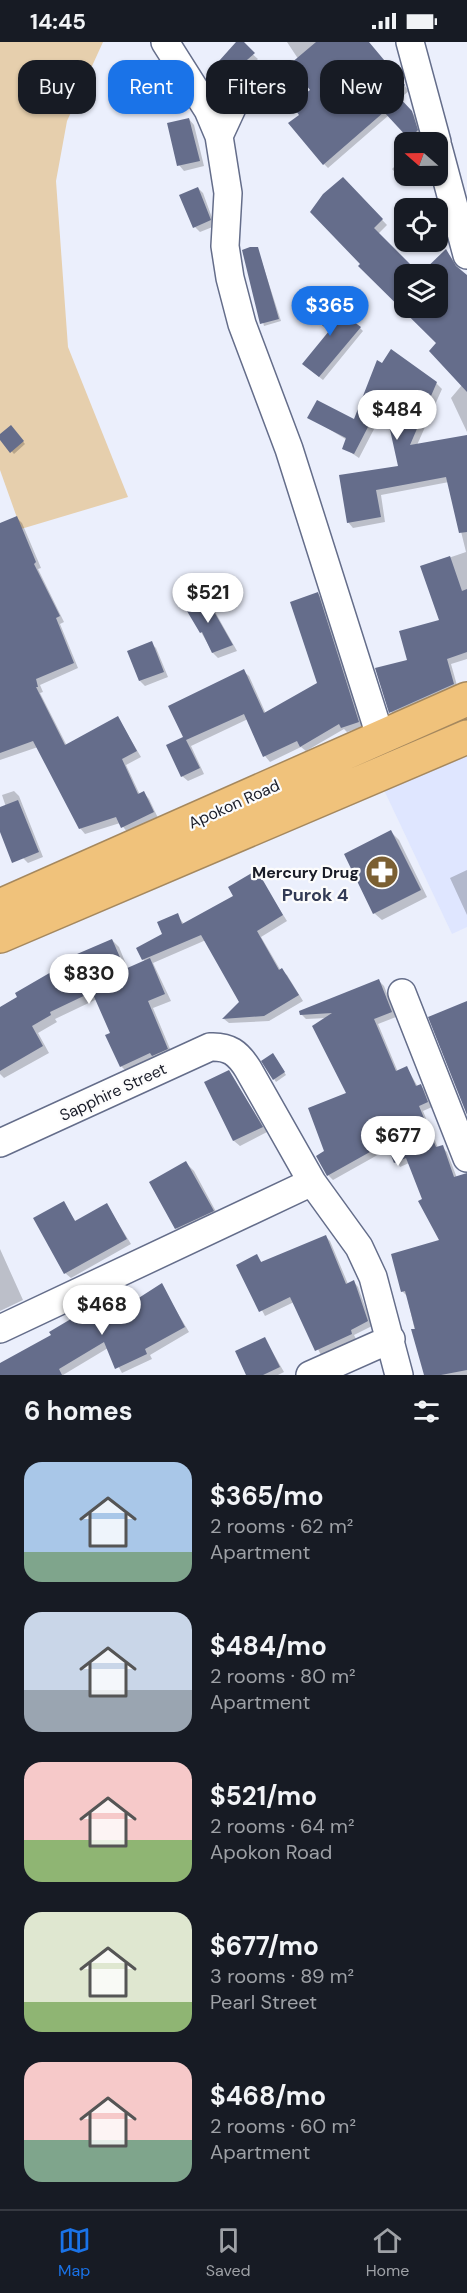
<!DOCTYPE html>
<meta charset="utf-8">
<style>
:root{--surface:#171b24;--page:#20242c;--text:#f1f3f6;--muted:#9ea1a6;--line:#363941;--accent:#1a73e8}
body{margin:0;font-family:"DM Sans",sans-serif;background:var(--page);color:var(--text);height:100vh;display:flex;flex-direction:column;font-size:22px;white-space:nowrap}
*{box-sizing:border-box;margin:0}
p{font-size:20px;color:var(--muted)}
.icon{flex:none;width:33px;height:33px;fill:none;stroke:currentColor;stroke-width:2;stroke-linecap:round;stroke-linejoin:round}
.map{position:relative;height:1333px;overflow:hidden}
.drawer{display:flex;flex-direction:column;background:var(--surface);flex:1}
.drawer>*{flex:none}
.banner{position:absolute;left:18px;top:18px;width:432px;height:54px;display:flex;gap:12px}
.needle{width:39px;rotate:290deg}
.tools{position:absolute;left:394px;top:90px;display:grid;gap:12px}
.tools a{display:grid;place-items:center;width:54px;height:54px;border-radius:12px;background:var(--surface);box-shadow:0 2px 4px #0004;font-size:30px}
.price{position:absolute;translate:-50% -51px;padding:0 14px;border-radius:21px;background:#fff;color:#222;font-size:20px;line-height:39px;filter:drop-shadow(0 2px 3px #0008)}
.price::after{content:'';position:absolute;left:50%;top:36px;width:18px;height:14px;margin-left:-9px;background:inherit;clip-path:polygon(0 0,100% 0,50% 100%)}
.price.on{background:var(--accent);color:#fff}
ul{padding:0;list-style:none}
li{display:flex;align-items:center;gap:18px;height:150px;padding:0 24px}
li span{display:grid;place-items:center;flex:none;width:168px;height:120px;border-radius:18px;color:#555}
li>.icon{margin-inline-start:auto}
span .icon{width:72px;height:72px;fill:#fffc;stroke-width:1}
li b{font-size:26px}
h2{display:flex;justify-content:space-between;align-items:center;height:72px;padding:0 24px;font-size:26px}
.chip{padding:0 21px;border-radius:18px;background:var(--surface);box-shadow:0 2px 4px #0004;font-size:21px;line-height:54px}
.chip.on{background:var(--accent);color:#fff}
.status{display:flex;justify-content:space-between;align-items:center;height:42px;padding:0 30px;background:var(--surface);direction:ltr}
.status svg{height:16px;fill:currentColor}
.tabs{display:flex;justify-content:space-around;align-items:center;height:84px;border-top:2px solid var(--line);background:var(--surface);font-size:16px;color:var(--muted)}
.tabs a{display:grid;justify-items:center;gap:3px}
.tabs .on{color:var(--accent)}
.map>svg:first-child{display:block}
</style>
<div class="status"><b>14:45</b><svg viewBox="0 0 49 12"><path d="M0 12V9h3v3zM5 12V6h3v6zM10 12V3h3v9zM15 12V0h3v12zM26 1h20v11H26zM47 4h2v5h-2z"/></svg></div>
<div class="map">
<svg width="467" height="1333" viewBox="0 0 467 1333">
<rect width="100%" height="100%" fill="#ebeffc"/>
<path fill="#dfe6ff" d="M467,688v197l-15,7 -77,-163z"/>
<path fill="#e6cfad" d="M0,0h103l-36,79 -11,60 12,166 60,150 -107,32 -21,-59z"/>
<path fill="#0003" d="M239,0l19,17 -20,18 -17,-16z
M287,0h81l41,49 -10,8 18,19 4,17 -7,7 -25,-27 -61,53 -4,-4 14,-45z
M189,77l5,6 10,41 -20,5 -5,-6z
M405,114v20h9l-8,8 -14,-15z
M343,137l44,46 -9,9 41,40h-14v34h33v-34h-17l25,-23 21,27v154l-16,-34 11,-13 -24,-42 -76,-79z
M198,146l5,5 12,33 -15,6 -5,-5z
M257,205l24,74 -17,5 -21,-75z
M360,286l3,3 -40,49 -15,-12 22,-37z
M378,320l58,21 6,6 -25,56 50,-8v222l-16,5 7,25 -62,28 -5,-5 18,-51 32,-40 -19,-54 44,-15 -17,-70 -68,13 4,27 -32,6 -5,-6 -7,-45 58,-10 -13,-61 -27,52 -15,-10 3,-8 -38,-23 45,4z
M11,385l14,17 -11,10 -14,-16z
M17,476l5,5 19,45 -3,1 26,53 -4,2 18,44 -38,17 3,7 -3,1 27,53 51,-28 23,39 -15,8 14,30 4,-2 5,6 9,19 -30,15 -8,-10 -35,11 -5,-6 -42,-81 -38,13v-235z
M318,552l5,5 40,128 -16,5 -3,-3 -38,22 -5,-4 -31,15 -5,-6 -17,-37 -57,27 13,28 -16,7 -6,-5 3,-39 58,-66 6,5 17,38 53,-30z
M204,554l5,5 28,50 -19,7 -5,-5 -12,-21z
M151,601l5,5 12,29 -23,9 -5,-5z
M14,749l5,5 24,61 -15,6 -5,-5 -21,-63z
M391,790l8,8 28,57 -45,23 -8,-7z
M467,828v45l-17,-37z
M256,830l31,49 -26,16 20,34 6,4 16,26 -34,20 -40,2 -5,-4 17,-17 -35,-62 -53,23 18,38 -18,7 20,48 -45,17 -7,-7 -9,-33 -15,-34 -42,20 2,3 -19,11 11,20 -45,25 -4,-4v-66l112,-68 7,7 9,22 17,-7 -2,-3 34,-44 7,9 51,-27z
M379,939l5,5 12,31 -18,7 20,48 9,-4 11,19 3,-1 5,5 6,16 -9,4 15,37 4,-1 5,5 10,26 10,-3v200h-42l-18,-79 -5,-5 39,-50 -32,-78 -9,4 -10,-19 -57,32 -5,-5 -2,-23 22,-58 -21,-76 -21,1 -5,-5z
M275,1015l11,18 -10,7 -13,-21z
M229,1030l38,60 -27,14 -6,-5 -28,-58z
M186,1121l8,8 26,48 -37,17 -7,-8z
M63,1161l13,19 31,-17 24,39 -60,34 -6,-5z
M326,1195l4,4 18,43 6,-2 4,5 14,39 -18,9 2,4 -35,16 -27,-53 -29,14 -27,-51 19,-9 5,7z
M0,1207l23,51 -23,11z
M161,1243l28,47 -39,23 2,4 -30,14 -14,-25 -45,27h-63v-11l53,-28 28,-21 7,8 46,-21z
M265,1297l19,33 -6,3h-30l-11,-23z"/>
<path fill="#656d8b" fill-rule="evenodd" d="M236,0h8l11,11 -23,20 -13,-12z
M316,0h53l36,43 -9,9 16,17 6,19 -9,9 -25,-27 -61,53 -35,-42 11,-8 -8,-11 19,-14 -20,-26z
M189,76l11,43 -23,5 -10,-43z
M343,135l40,42 -9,9 46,46 26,-25 10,17 11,9v117l-38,-41 7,-8 -78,-77 2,-2 -50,-52 13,-18zM405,232h33v34h-33z
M198,145l13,33 -18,8 -14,-33z
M250,205h8l21,72 -19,5 -18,-74z
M322,257l39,28 -42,50 -17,-13 27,-33 -20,-17z
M391,307l46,33 -27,63 57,-10v97l-8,1 -13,-56 -70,13 5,27 -34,6 -8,-48 59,-9 -15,-68 -29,56 -12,-5 4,-11 -39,-20 10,-18 37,19 23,-59 5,3z
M11,383l13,16 -14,12 -10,-13v-6z
M17,474l19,46 -2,2 26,52 -4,2 18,45 -38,16 2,8h-2l29,58 53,-29 19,35 -15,8 16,35 6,-3 10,21 -33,16 -5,-11 -37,12 -46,-88 -33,12v-230z
M450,514l12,35 5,-2v63l-20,7 7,25 -65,29 -14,-45 32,-8 -8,-29 40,-11 -19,-54z
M318,550l41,130 -18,6 -2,-4 -39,23 -3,-6 -34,16 -19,-43 -58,26 14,28 -19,9 -15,-32 17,-8 -15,-31 76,-37 20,44 53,-30 -27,-81z
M204,552l29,51 -21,8 -10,-21 -2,1 -16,-27z
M152,599l12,31 -25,9 -12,-30z
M18,758l21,52 -27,11 -12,-31v-25z
M391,788l30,60 -48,24 -29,-60z
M257,828l26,45 -26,16 22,39 3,-2 17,27 -35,21 -42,3 17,-17 -38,-67 -59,25 -6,-12 26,-14 -5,-12 21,-9 4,11 51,-28 -5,-9z
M112,897l13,30 25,-11 15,36 -17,7 20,48 -16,7 -2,-3 -30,14 -15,-32 5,-2 -18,-41 -42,20 1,3 -19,11 11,20 -43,25v-64l17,-10 -2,-4 50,-29 -2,-4z
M379,937l13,33 -18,7 22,52 11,-5 9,20 5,-2 7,18 -9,4 17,41 7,-2 11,32 13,-4v197l-26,5h-17l-13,-46h4l-10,-38 -4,1 -10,-38 48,-14 -21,-39 4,-2 -16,-41 -12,5 -8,-20 -59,33 -11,-20 8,-5 -16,-43 38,-15 -34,-67 20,-13 -32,2 -1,-4z
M467,959v114l-39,-98z
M273,1011l12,19 -12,8 -12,-19z
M229,1028l34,57 -30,14 -29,-59z
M186,1119l28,50 -39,18 -26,-47z
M64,1159l11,20 32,-18 20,36 -63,35 -31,-56z
M326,1193l20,49 8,-4 14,41 -17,9 1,4 -37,17 -25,-54 -31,15 -23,-47 21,-11 4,8z
M162,1241l23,44 -40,22 2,5 -32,15 -11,-27 -45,27 3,6h-62v-12l51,-28 -2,-3 32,-19 6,9 47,-21z
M265,1295l15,30 -17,8h-17l-11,-24z"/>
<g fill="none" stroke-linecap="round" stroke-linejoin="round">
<g stroke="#646d8a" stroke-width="30">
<path id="street" d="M165,0l43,68 11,26 9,57 -3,53 5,32 12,46 47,125 92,290
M410,0l27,100
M219,94l25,-54
M438,105l29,108
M402,951l65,165
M0,1101l210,-96c19,-1 28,6 38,22l64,113 47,65 14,30 26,98
M0,1287l312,-147
M310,1333l81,-36"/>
</g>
<g stroke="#a5885e" stroke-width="36">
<path id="highway" d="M0,864l467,-207
M0,894l467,-199"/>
</g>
<use href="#street" stroke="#fff" stroke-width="27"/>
<use href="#highway" stroke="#f0c27b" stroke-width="33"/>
</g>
<defs>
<g id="pharmacy-disc" transform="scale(1.725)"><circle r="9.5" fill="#7b5f32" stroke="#fcfcfc"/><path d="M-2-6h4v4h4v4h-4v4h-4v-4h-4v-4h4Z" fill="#fff"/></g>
</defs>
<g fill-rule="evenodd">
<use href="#pharmacy-disc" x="382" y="830"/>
</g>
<g text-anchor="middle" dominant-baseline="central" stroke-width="4.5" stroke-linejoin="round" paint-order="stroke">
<g font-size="16" fill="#191c28" stroke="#fcfcfc">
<text transform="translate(234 762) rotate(-24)">Apokon Road</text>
<text transform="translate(113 1050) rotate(-25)">Sapphire Street</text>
</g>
<g font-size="16" font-weight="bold" fill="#191c28" stroke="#fcfcfc" text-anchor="end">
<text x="359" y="830">Mercury Drug</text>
</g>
<g font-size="18" font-weight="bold" fill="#333b55" stroke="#fcfcfc">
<text x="315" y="853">Purok 4</text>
</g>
</g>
</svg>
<div class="tools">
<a><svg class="needle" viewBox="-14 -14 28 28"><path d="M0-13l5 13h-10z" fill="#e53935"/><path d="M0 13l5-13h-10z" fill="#9ea1a6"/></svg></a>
<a><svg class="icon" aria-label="locate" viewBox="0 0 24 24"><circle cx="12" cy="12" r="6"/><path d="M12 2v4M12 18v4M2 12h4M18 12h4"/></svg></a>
<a><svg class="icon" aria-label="layers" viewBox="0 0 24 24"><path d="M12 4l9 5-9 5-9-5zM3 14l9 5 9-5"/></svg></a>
</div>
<b class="price on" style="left:330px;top:295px">$365</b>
<b class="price" style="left:397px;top:399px">$484</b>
<b class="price" style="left:208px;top:582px">$521</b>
<b class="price" style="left:89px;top:963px">$830</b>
<b class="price" style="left:398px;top:1125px">$677</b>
<b class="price" style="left:102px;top:1294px">$468</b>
<div class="banner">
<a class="chip">Buy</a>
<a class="chip on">Rent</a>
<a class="chip">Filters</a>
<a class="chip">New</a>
</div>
</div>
<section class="drawer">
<h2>6 homes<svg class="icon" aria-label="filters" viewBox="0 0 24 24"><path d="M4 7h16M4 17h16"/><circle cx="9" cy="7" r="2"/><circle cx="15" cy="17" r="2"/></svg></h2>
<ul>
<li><span style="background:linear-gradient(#a9c7e8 75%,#7fa58c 0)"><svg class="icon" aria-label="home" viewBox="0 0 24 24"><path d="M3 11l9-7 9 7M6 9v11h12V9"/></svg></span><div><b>$365/mo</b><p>2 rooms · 62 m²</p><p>Apartment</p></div></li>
<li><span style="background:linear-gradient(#c9d6e8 65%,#9aa5b1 0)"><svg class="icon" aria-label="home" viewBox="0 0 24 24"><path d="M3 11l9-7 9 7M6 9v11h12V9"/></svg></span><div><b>$484/mo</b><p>2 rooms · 80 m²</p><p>Apartment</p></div></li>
<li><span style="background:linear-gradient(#f6c9c9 65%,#8fb573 0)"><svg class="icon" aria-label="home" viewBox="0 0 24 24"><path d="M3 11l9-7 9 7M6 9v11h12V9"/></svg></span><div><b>$521/mo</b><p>2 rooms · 64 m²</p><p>Apokon Road</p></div></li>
<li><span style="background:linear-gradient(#dfe7d0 75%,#8fb573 0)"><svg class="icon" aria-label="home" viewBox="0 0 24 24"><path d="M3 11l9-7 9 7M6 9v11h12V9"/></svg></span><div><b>$677/mo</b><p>3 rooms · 89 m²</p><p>Pearl Street</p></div></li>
<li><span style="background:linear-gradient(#f6c9c9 65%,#7fa58c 0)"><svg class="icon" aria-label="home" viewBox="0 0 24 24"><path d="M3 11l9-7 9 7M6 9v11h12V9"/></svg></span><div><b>$468/mo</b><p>2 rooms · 60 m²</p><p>Apartment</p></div></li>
</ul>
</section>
<nav class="tabs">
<a class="on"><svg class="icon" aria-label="map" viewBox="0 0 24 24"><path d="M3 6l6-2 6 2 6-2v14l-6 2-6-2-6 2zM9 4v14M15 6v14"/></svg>Map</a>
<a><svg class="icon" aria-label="saved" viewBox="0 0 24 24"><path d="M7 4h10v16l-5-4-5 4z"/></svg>Saved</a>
<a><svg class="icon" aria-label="home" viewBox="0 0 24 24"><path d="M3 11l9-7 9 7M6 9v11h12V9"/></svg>Home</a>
</nav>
